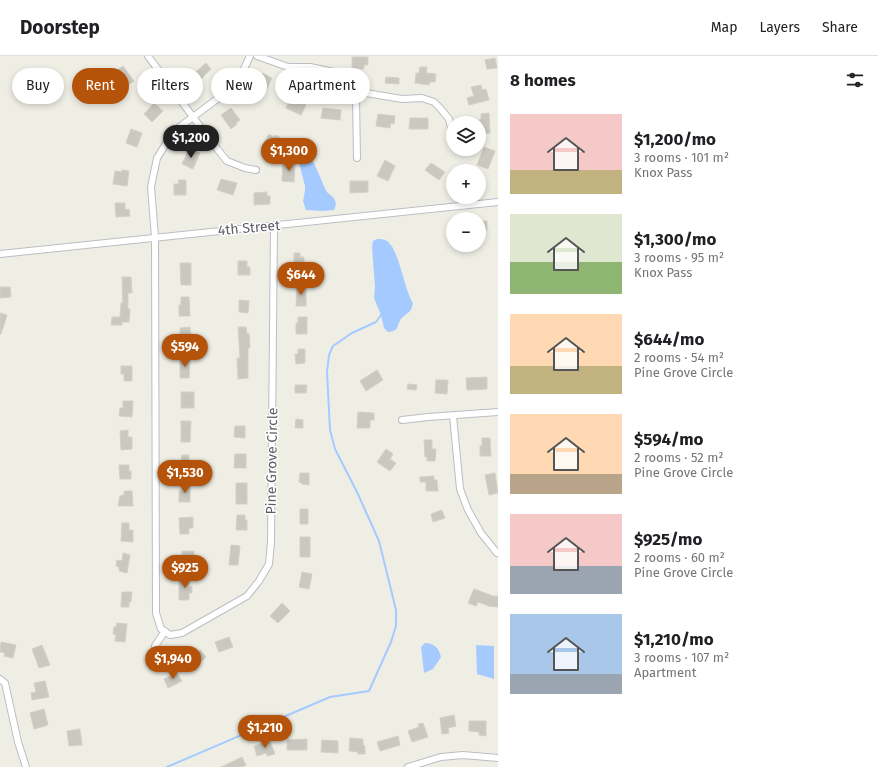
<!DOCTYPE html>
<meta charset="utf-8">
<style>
:root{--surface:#fff;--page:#f2f2f2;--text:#202124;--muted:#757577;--line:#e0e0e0;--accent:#b45309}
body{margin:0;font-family:"Fira Sans",sans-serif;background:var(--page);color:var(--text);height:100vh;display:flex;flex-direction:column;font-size:15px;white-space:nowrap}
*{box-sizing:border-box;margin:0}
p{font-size:13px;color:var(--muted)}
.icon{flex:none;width:22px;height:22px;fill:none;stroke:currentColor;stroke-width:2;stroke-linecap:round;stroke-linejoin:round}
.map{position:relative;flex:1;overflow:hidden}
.details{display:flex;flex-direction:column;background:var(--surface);width:380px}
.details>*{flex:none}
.top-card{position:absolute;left:12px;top:12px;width:380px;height:36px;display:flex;gap:8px}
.controls{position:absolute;left:446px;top:60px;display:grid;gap:8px}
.controls a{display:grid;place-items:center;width:40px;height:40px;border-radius:50%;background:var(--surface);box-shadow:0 2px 6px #0003;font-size:20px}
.price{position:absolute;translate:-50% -34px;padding:0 9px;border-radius:14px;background:var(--accent);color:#fff;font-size:13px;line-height:26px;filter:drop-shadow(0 1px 2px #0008)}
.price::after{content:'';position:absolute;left:50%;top:24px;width:12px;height:9px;margin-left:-6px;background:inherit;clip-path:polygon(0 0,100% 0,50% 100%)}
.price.on{background:#222;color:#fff}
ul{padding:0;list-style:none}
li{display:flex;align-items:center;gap:12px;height:100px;padding:0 12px}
li span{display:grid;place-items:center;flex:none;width:112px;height:80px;border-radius:0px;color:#555}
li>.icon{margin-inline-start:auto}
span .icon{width:48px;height:48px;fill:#fffc;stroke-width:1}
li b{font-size:17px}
h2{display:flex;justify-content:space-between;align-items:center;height:48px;padding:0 12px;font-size:17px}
.chip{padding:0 14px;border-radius:18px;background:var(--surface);box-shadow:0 2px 6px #0003;font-size:14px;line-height:36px}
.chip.on{background:var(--accent);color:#fff}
header{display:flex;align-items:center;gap:24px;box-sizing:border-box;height:56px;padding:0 20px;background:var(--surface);border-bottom:1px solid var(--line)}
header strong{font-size:19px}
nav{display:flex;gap:22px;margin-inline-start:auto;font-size:14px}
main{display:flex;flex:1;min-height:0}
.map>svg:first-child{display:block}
</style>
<header>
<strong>Doorstep</strong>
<nav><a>Map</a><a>Layers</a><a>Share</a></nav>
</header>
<main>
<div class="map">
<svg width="498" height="711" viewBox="0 0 498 711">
<rect width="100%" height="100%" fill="#efeee5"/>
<path fill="#a5caff" d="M300,94c14,3 20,30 27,42 2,3 7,4 8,9 2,3 0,6 -1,9l-11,1 -17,-1 -3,-9 2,-10v-5l-7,-27z
M377,183c4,0 7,0 10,2 12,8 17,48 26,62 -2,11 -6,9 -12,16 -5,7 -1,12 -13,13l-4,-4 -3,-13 -7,-17 1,-11 -3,-40 1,-6z
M425,587c9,0 14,5 16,14l-8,12 -9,4 -3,-26z
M476,589l18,1v33l-17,-5z"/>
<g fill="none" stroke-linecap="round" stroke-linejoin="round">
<path stroke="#a5caff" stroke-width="2" d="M167,711l163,-70 39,-6 22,-49 5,-16v-16l-17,-69 -22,-49 -22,-43 -5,-19 -3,-58 2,-17 4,-9 19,-13 24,-11 5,-7"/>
</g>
<path fill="#cac9c1" stroke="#d4d1c3" d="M352,1h16v8h-4v4h-12z
M495,2l2,10 -10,1 -2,-9z
M206,7l5,6 -14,14 -6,-7z
M123,10l11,15 -9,6 -11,-15z
M420,11h7l-1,6 10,1 -1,8h-5l-1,3 -14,-2 1,-10h3z
M262,17l10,5 -7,15 -10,-4z
M386,21l13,1v6l-14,-1z
M481,29l1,5 4,-1 3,11 -20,5 -2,-7 7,-2 -3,-9z
M291,42l15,7 -5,10 -15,-7z
M154,47l9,8 -11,11 -8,-8z
M231,52l9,12 -4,3 1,1 -6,5 -10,-14z
M323,52l18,2 -1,10 -19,-2z
M489,57l1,20 -9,1v-9h-2v-2h-10v-2l12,-1v-6z
M378,58l17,2 -1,8 -3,-1 -1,5 -14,-2z
M410,62h18v11h-19z
M131,73l11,4 -5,14 -11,-4z
M269,78l5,3 1,-2 6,3 -1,3 3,2 -6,10 -14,-8z
M484,91l11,4 -7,18 -11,-4z
M194,94l6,3 -7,16 -11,-5 6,-13 4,2z
M385,104l10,6 -7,15 -11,-5z
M283,107h12l-1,19 -12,-1z
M431,107l14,9 -6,8 -14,-10z
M122,114l7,1 -2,15 -14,-2 2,-13 7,1z
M221,123l16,4 -4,12 -16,-5z
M178,124h8v15h-12v-11h5z
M350,125h18v11l-18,1z
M267,136v4h3v8l-16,1v-12z
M115,147h10v7l4,-1 1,7 -14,1z
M479,165h8v9h-8z
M294,197h6v4h4v14l-7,1v-7h-3z
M238,205h9v6h3v8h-12z
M180,207h11v22h-10z
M122,221h9l1,16h-4v16h2l-1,13h-7v3h-11l1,-8h8l1,-14h2z
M297,230h9v20h-10z
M0,231h10l1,10 -11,1z
M181,241h8l1,19h-11v-11h2z
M239,244l10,1 -1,12 -9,-1z
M0,257l7,2 -6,19h-1z
M298,261h9v17h-11v-11h2z
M190,271l1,9 4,-1 1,6h-5l1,6 -7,1 -1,-8h-4v-12z
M238,271h8l1,7 2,-1 1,15h-2v30l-10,1 -1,-21h3z
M298,293h7v14l-9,1 -1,-10h3z
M180,302h10l-1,20h-9z
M121,310h11v15h-8v-7h-3z
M377,314l6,10 -17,11 -6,-10z
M487,321v12l-20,1 -1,-12z
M436,324h12l-1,14 -12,-1z
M408,328l9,1 -1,5 -9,-1z
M295,329h12l-1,8h-11z
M181,336h13v16h-13z
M123,345h10l-1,16 -13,-1 1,-8h3z
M358,356l16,1v7h-4v8h-13z
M296,363l7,1v8h-8z
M181,365h10l-1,21h-9z
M235,370h10v12l-11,-1z
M128,374v7h4v12l-11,1 -1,-19z
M482,382h8l1,18h-11v-10h2z
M424,384h8v9h4l-1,12h-8v-4h-2z
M386,393l7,5 -3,5 6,4 -6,8 -13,-9z
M235,398h11v14h-12z
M182,399h7l-1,19 -10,-1v-11h3z
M119,409h10v6h2v8h-11z
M300,417h9v12l-7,-1v-1l-3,-1z
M495,417l3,20 -9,2 -4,-20z
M434,420v4h3l1,11h-12v-9h-6v-5z
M236,427h11v21h-11z
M182,428h8v18h-11v-11h3z
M124,435h8l1,15h-15l2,-10 4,-1z
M300,453h8v15h-8z
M442,454l3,8 -12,4 -2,-8z
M237,459h8v5h2v10h-11z
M193,461v11h-4v6h-9l-1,-16z
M122,467h7v7h4v12l-12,-1z
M300,481h10v20h-10z
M231,489l9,1 -2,19h-9z
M182,495h12v15h-15v-7h3z
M123,497l7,2 -3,18 -8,-2v-4l-3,-1 1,-6 5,1z
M302,516l10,2 -3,15 -10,-2z
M189,522v9l3,-1v7h-3v7h-10v-21z
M474,533l19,7h5v11l-9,-1 -11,-4 -2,4 -8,-3z
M122,536h10l-1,10h-2v5h-8z
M282,547l8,8 -12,12 -8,-7z
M117,567l10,1 -2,18 -10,-1 1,-6 -3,-1 1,-7h2z
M229,581l4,10 -14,5 -4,-10z
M1,586l15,3 -3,13 -9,-2 1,-3 -5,-1z
M42,589l8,20 -11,3 -7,-19z
M200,594l6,7 -9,8 -7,-7z
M177,617l5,8 -14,7 -4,-9z
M45,625l4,16 -17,3 -1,-7 5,-1 -2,-9z
M44,653l4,16 -14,4 -4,-16z
M454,659l2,11 -8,2 1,5 -7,1 -2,-16z
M469,665h17v15l-7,-1v-3l-10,-1z
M423,667l5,14 -16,5 -4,-11 11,-4 -1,-3z
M80,673l2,16 -13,1 -2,-15z
M398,680l2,9 -20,6 -3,-9z
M350,682l13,1v6l2,1v8h-7v-2l-9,-1z
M307,683v11h-20v-10z
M322,684l16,1v12l-17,-1z
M270,685l5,13 -8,2 -1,-3 -9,3 -3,-10z
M242,701l4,8 -4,2h-21z"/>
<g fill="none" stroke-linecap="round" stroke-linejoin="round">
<g stroke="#bcbdc3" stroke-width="8">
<path id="minor" d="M148,0l62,84 17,21 18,7 11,2
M250,0l-8,17 -18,21 -50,37 -17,27 -6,29 4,50 1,376 5,16 9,6 12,-2 65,-37 12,-15 10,-17 2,-22 3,-316
M257,0l31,11h22l24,5 13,5 6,10 7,5 42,7 20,-1 12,4 6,6 9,11 4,18
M292,11l8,12 11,7 18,5 16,1 8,-5
M353,31l3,10 1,61
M0,198l498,-52
M453,360l7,73 8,21 13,23 16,20
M402,364l26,-3 70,-5
M155,590l10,-15
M0,623l5,4 13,59 8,25
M408,711l33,-10 22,-2 35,3"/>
</g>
<use href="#minor" stroke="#fff" stroke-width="6"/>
</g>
<g text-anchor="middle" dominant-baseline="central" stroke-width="3" stroke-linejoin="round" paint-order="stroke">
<g font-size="14" fill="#5c5f65" stroke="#fff">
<text transform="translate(249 172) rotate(-5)">4th Street</text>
<text transform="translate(272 405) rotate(-89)">Pine Grove Circle</text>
</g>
</g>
</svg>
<div class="controls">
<a><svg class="icon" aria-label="layers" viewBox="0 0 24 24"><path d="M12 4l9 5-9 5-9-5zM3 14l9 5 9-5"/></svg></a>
<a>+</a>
<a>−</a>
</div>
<b class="price on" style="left:191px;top:103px">$1,200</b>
<b class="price" style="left:289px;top:116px">$1,300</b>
<b class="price" style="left:301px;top:240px">$644</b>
<b class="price" style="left:185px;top:312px">$594</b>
<b class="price" style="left:185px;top:438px">$1,530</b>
<b class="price" style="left:185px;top:533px">$925</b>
<b class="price" style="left:173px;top:624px">$1,940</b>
<b class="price" style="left:265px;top:693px">$1,210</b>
<div class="top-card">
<a class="chip">Buy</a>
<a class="chip on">Rent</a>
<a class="chip">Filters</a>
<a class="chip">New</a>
<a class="chip">Apartment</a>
</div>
</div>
<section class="details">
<h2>8 homes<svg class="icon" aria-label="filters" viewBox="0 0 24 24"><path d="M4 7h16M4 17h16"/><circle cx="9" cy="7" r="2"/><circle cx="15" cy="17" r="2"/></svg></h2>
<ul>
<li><span style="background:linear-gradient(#f6c9c9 70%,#c2b280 0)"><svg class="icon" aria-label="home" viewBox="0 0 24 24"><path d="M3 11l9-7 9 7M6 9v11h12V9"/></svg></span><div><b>$1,200/mo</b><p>3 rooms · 101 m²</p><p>Knox Pass</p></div></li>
<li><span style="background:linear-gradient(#dfe7d0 60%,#8fb573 0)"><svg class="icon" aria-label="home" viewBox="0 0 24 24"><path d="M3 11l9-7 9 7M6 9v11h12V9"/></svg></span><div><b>$1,300/mo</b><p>3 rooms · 95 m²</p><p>Knox Pass</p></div></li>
<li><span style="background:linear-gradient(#ffd9b3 65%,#c2b280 0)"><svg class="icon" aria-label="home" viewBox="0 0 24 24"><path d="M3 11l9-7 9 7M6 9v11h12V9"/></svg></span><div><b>$644/mo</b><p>2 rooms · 54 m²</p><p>Pine Grove Circle</p></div></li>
<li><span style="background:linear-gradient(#ffd9b3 75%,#b9a48a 0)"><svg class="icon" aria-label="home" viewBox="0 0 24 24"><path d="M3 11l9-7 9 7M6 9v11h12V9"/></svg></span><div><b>$594/mo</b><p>2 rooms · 52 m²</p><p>Pine Grove Circle</p></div></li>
<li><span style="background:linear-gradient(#f6c9c9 65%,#9aa5b1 0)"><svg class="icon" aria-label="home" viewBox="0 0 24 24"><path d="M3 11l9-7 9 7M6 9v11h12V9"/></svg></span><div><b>$925/mo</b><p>2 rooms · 60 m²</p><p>Pine Grove Circle</p></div></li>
<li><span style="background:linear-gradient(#a9c7e8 75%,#9aa5b1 0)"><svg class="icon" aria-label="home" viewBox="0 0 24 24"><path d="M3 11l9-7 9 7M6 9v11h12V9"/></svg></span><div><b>$1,210/mo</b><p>3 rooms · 107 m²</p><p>Apartment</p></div></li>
</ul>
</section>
</main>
